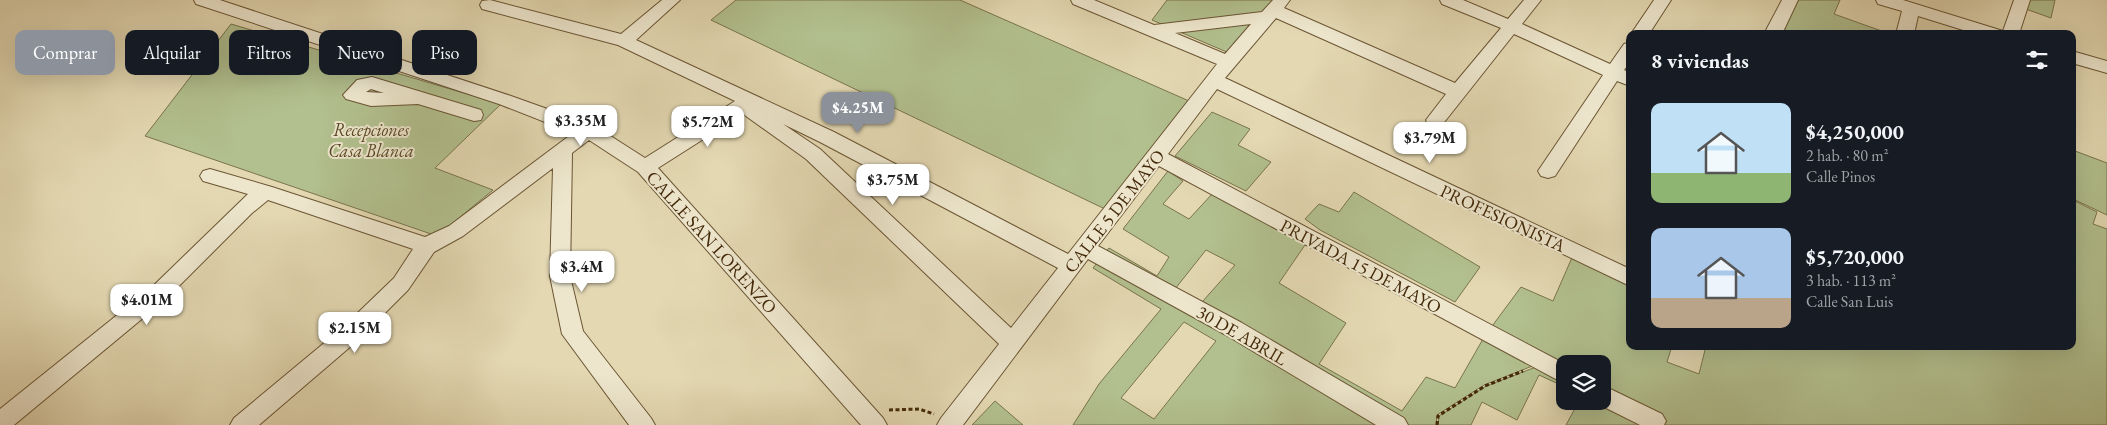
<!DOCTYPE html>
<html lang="es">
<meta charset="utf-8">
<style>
:root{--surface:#171b24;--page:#242831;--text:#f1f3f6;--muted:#9ea1a6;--accent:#8c9099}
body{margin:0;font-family:"EB Garamond",serif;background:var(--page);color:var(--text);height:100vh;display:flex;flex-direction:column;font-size:19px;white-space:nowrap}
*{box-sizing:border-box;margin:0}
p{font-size:16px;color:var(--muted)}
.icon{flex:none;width:28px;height:28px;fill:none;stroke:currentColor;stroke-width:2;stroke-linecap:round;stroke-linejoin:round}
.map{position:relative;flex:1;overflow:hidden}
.details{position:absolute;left:1626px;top:30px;width:450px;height:320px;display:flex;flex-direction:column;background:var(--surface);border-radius:10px;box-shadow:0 5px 20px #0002}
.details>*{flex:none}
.banner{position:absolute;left:15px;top:30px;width:475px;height:45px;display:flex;gap:10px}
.buttons{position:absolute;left:1556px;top:355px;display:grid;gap:10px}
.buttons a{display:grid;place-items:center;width:55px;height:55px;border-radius:10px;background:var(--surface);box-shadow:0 5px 20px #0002;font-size:25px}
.price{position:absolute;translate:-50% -42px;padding:0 11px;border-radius:10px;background:#fff;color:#222;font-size:16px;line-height:32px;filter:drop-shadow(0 1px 2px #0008)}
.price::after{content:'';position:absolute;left:50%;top:30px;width:15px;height:11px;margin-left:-8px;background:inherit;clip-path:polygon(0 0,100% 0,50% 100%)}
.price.active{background:var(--accent);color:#fff}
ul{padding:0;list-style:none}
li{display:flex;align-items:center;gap:15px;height:125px;padding:0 25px}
li span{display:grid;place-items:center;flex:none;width:140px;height:100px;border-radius:10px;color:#555}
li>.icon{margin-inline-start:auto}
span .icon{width:60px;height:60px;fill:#fffc;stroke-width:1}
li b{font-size:21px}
h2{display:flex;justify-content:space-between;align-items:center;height:60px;padding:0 25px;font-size:21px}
.chip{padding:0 18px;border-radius:10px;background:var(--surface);box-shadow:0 5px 20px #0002;font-size:18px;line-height:45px}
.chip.active{background:var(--accent);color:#fff}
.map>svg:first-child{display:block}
</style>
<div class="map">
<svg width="2107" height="425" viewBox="0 0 2107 425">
<rect width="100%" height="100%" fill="#e3d8b2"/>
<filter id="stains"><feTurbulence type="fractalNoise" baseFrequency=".004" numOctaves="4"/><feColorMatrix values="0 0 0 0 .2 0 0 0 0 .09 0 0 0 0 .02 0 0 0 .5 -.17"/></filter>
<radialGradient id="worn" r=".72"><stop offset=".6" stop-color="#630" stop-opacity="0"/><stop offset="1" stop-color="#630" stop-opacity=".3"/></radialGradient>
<path fill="#b2bf8e" stroke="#7a744c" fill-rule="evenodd" d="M736,0h224l229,101 -84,108 -394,-189z
M1167,0h106l-44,53 -77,-33z
M1793,0h47l-6,14 56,20h-115z
M2023,0h32l-4,18 -31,-11z
M231,24l270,80 -66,64 58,22 -56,46 -292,-100z
M1212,112l38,17 -12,16 33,17 -25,29 -71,-35z
M2075,151l32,12v52l-34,-16z
M1168,171l15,10 -20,23 26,15 24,-26 92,52 -26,38 67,40 -27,41 83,47 24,-34 29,11 28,-49 52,26 -51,20 -47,30 -1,10h-363l26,-41 62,-75 -68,-41 16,-20 48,28 12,-19 -46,-28zM1206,250l29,15 -41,46 -19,-22zM1184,322l32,19 -62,78 -33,-21z
M1354,192l126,75 -25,35 -135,-72 -15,-11 14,-15 20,8z
M2073,200l24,12 -4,12 14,5v196h-541l13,-24h23v-37h-37v23l-26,-12 -22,45 -35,-18 -11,23h-33l1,-9 47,-30 58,-22 -57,-31 34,-46 32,14 21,-48 56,26v67h42l-5,16 32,12 7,-28h366z
M995,401l28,24h-51z"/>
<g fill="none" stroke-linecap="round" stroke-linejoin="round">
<g stroke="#6b5533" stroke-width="2">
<path id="minor" d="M194,0h26l291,96 84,30 50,32 90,-57 -117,-56 -136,-36 -2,-4 2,-4 8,-1 131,34 41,-34h18l-44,40 198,92 234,122 149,-190 -144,-60 -2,-4h23l60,25 108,-13 11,-12h17l-6,8 171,75 46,-55 -59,-24 -2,-4h23l45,19 16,-19h17l-19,24 88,40 14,-20 6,-2v20l-6,8 6,3v13l-13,-5 -62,95 -7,2 -7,-2 -3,-5 65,-96 -89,-41 -72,91 -7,2 -7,-2 -2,-5 20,-26 -170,-76 -51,60 405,191v17l-413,-197 -49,65 397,210v20l-406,-218 -61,80 144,77 162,95 4,7h-32l-150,-90 -138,-76 -125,166h-26l4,-7 58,-74 -193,-185 -63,-45 -85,54 225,250 4,7h-26l-223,-253 -49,-32 -17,13 -2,123 13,55 68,87 4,7h-26l-67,-91 -12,-58 3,-108 -90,68 -29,16 -26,38 -51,51 -98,84h-29l4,-7 107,-89 53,-51 19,-29 -145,-49 -16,13 -86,86 -152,126h-14v-16l152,-122 96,-93 -45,-13 -3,-5 3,-5 7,-2 62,18 153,50 24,-11 124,-93 -74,-29 -303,-100zM1251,24l-26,30 -50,-21zM783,124l37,18 238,126 -47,60 -191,-179z
M1654,0h17l-22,34h-18z
M1782,0h16l-16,34h-18z
M1876,0h27l100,31 11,-31h16l-11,34h-43l-58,-18 -4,18h-18l6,-23 -24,-7z
M2072,51l35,10v12l-35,-10z
M372,77l109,33 2,5 -2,5 -7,1 -56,-17 -47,2 -25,-7 -3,-4 14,-15zM371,89l13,4 -18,-1z
M1602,385l60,29 4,7 -2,4h-24l-46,-23 8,-1z"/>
</g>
<path stroke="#432909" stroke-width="3" stroke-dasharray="4 2.5" stroke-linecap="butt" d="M889,410l30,-1 15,5
M1437,425l1,-9 47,-30 38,-15"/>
<use href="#minor" fill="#ede6cd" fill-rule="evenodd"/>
</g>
<g text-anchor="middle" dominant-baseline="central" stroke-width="4" stroke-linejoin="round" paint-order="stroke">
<g font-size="18" font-style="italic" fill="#594724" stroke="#ede6cd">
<text x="371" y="129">Recepciones<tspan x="371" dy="21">Casa Blanca</tspan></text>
</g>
<g font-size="18" fill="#432909" stroke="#ede6cd">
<text transform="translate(1114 211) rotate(-52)">CALLE 5 DE MAYO</text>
<text transform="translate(1503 218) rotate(25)">PROFESIONISTA</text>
<text transform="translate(712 242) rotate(48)">CALLE SAN LORENZO</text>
<text transform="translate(1361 266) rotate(28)">PRIVADA 15 DE MAYO</text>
<text transform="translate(1242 335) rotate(30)">30 DE ABRIL</text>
</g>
</g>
<rect width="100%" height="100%" filter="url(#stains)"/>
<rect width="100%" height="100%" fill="url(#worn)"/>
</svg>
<div class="buttons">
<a><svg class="icon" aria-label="layers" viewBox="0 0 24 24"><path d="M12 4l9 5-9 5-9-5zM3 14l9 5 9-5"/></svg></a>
</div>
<b class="price active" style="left:858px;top:134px">$4.25M</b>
<b class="price" style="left:581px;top:147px">$3.35M</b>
<b class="price" style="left:708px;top:148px">$5.72M</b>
<b class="price" style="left:1430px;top:164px">$3.79M</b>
<b class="price" style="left:893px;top:206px">$3.75M</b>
<b class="price" style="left:582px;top:293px">$3.4M</b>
<b class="price" style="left:147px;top:326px">$4.01M</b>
<b class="price" style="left:355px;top:354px">$2.15M</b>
<div class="banner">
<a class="chip active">Comprar</a>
<a class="chip">Alquilar</a>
<a class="chip">Filtros</a>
<a class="chip">Nuevo</a>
<a class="chip">Piso</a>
</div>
<section class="details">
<h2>8 viviendas<svg class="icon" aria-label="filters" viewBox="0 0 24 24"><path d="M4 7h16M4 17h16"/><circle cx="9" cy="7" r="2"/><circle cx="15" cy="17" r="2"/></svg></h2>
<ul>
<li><span style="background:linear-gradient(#bfe0f5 70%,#8fb573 0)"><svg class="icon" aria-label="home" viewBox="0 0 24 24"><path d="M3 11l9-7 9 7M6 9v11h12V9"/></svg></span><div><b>$4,250,000</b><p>2 hab. · 80 m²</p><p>Calle Pinos</p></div></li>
<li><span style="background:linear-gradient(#a9c7e8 70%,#b9a48a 0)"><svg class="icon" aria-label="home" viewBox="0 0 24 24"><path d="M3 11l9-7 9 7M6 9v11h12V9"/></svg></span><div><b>$5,720,000</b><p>3 hab. · 113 m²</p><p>Calle San Luis</p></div></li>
</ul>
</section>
</div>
